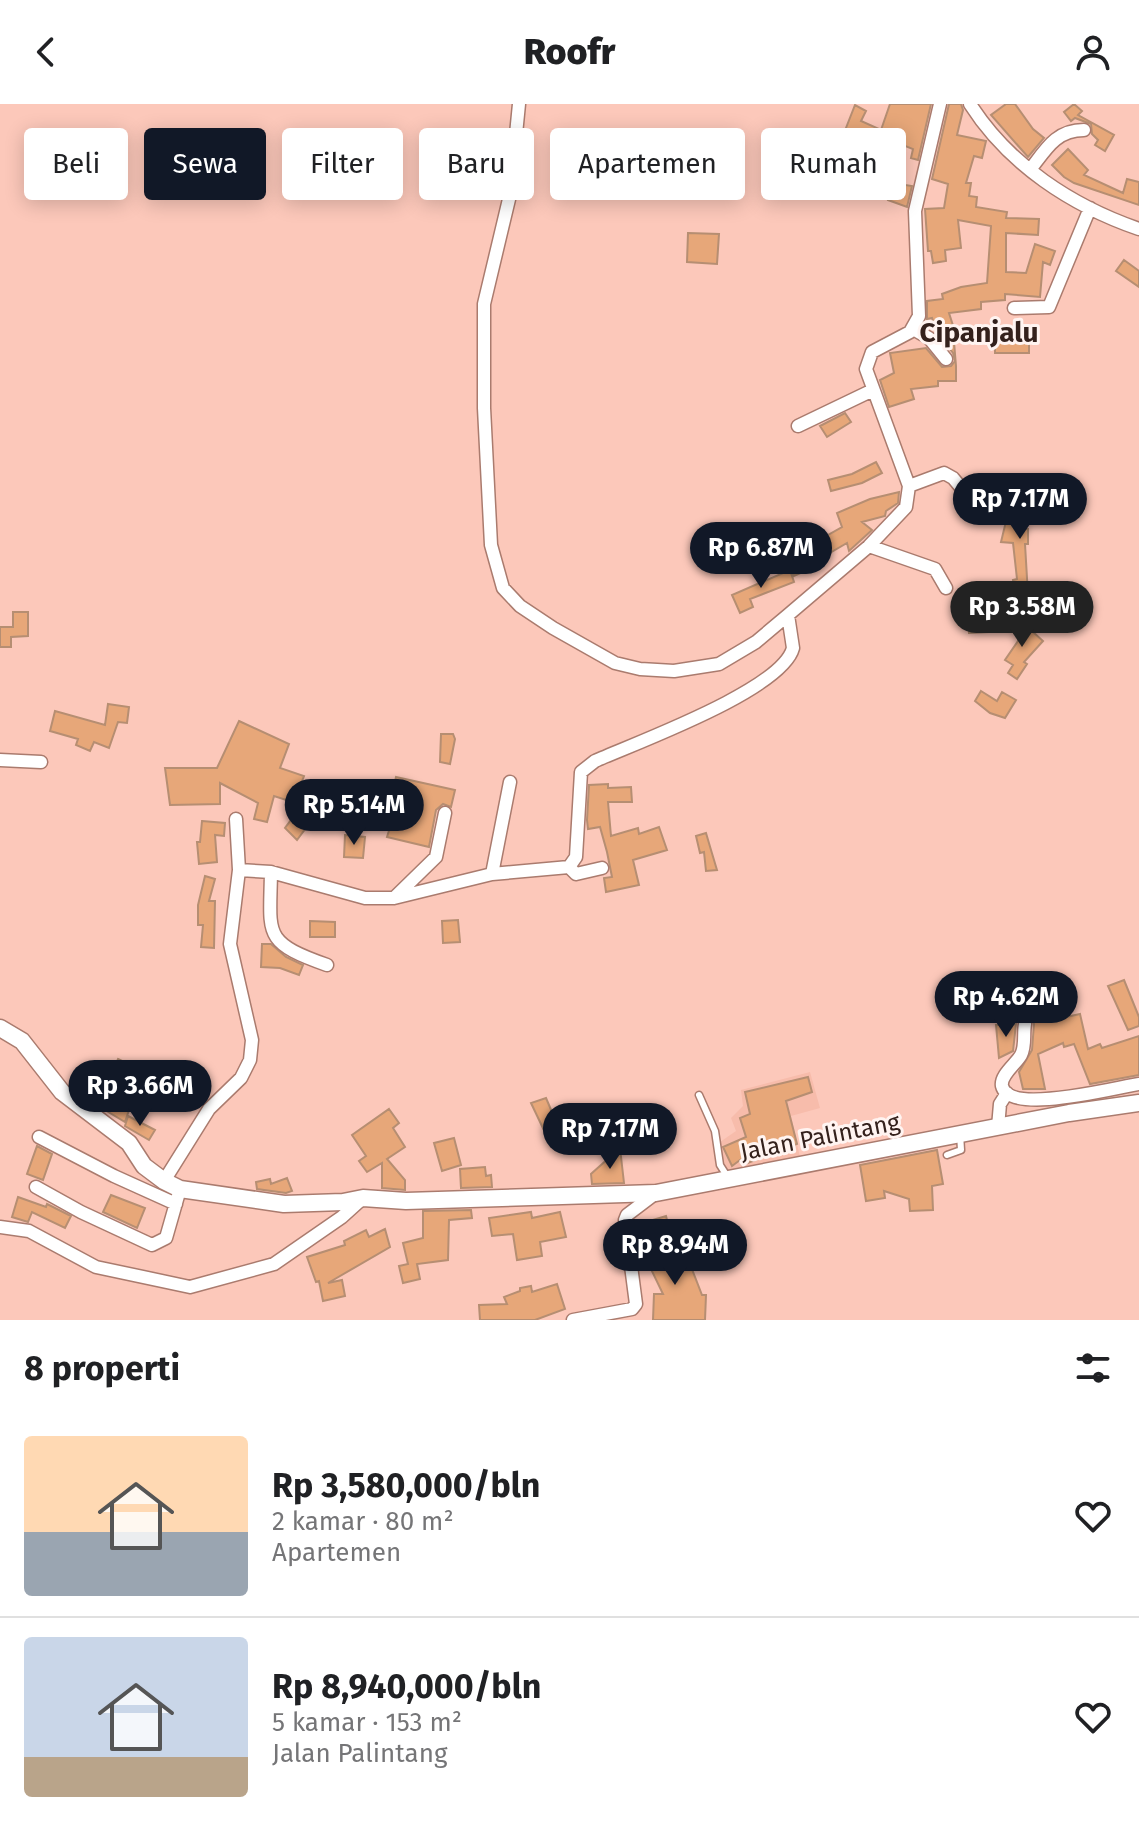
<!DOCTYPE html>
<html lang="id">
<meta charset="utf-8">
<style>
:root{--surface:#fff;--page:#f2f2f2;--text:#202124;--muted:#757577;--line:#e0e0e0;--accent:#111827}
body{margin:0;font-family:"Fira Sans",sans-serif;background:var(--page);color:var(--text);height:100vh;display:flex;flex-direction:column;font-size:30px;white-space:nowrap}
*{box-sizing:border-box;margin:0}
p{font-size:26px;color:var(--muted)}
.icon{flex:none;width:44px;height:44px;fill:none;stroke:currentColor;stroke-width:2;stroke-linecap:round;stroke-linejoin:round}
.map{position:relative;height:1216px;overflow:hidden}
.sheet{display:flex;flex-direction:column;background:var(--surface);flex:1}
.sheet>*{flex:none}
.guide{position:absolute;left:24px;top:24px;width:1092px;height:72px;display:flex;gap:16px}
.price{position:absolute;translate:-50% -68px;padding:0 18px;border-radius:28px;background:var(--accent);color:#fff;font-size:26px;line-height:52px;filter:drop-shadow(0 2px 4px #0008)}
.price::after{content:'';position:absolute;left:50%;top:48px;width:24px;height:18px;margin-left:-12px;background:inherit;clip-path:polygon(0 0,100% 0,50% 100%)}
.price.active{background:#222;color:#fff}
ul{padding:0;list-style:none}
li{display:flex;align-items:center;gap:24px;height:200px;padding:0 24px}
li+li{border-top:2px solid var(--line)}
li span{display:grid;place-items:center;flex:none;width:224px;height:160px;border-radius:8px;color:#555}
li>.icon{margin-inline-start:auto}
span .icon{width:96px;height:96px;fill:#fffc;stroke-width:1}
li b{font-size:34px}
h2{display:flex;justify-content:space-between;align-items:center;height:96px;padding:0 24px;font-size:34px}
.chip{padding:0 28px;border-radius:8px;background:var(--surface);box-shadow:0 4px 20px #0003;font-size:28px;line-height:72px}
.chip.active{background:var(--accent);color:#fff}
header{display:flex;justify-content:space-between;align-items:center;height:104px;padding:0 24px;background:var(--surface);font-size:36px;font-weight:800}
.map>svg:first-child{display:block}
</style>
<header><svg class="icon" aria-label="back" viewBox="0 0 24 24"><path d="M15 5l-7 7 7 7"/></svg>Roofr<svg class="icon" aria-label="person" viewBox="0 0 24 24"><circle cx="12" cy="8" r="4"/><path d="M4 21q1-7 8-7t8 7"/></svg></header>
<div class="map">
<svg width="1139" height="1216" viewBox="0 0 1139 1216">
<rect width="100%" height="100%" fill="#fcc8ba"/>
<path fill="#f7bcab" d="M810,968l10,36 -29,8 10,46 -70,13 -9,-16 -2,-17 16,-11 -5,-13 12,-12 -2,-16z"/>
<path fill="#e7a779" stroke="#b68e72" stroke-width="2" d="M890,0h41l-13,56 -7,-2 2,-9 -20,-8 -1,3 -18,-6 -2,4 -28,-9 11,-28 11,6 -5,10 20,9z
M949,0h12l2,6 -6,25 29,6 -4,17 -8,-2 -8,27h5l-2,13 8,1 -1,10 31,5 -1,6 33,1 -1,16 -32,-2v39l20,1 9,-29 20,7 -5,14 -7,-3 -3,35 -35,-3v6l-24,2v7l-32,4 9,28 -4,1 2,24v15h-18v5l-27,3 3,10 -25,8 -9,-27 14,-7 -4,-20 36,-5 16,19 9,-1 4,-5 -2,-8 -16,-20 -5,-15 -5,1v-18l16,-2 -1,-5 19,-7 26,-4 4,-57 -33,-6 3,28 -16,2 1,11 -13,2 -2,-12h-3l-3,-42 19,-1 4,-24 -16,-5z
M1006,0h9l18,25 11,9 -16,19 -37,-42z
M1074,0l8,7 -4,4 36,20 -9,16 -10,-6 3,-5 -6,-6 -1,-10 -16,-6 -4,3 -7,-9z
M825,41l1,5 31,4 -2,10 15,1 -1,10 -22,-2 1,-5 -26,-3 -2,19h-4l-4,-38z
M1068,45l20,21 -4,5 39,18 4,-14 12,3v23l-65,-22 -10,-6 -12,-12z
M892,79l20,3 -5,21 -19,-7z
M688,129l31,1 -2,30 -30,-2z
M1124,156l15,11v16l-23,-16z
M995,235h34v14h-34z
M845,309l6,9 -24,15 -7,-11z
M876,358l6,11 -20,10 -31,8 -3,-11 24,-6z
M1026,374l9,3 -8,32 -7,-1 -4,17h12v15h-3l3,51 7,-1 2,10 -19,4 -5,-28 4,-1 -4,-36 -12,-1 13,-54 10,-1z
M899,388l-1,11 -12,8 -1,5 -23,6 10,8 -23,21 -2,-8 -36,21 1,4 -18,8 -7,-16 19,-9 -1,-3 37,-21 -5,-14 33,-14z
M790,466l4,12 -44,17 3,8 -13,6 -8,-18z
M968,501h11v15h9v12l-19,1z
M13,508h15v24l-17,1v10h-11v-20h13z
M1021,517l22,20 -19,21 3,2 -10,15 -9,-6 5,-8 -8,-5 15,-22 -8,-7z
M981,587l16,10 5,-9 14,8 -11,18 -15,-5 -15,-12z
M108,600l21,3 -2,16 -9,-1 -9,26 -15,-6 -4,9 -14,-6 2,-6 -28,-8 5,-20 50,14z
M239,617l50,23 -9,24 24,8 -3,8 22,21 -26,35 -12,-12 17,-23 -28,-9 -7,26 -13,-3 4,-16 -38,-20v21l-50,1 -5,-37h52z
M441,630h12l2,5 -5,25 -10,-2z
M396,673l59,13 -4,17 -8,-3 -7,6 -7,37 -42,-10 5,-16 -5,-1z
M608,680v4l23,-1 1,15h-24l3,34 27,-8 1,6 20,-7 8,23 -34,10 6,25 -33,7 -2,-14 8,-1 -5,-25 -7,-25 -12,2 -1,-9 2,-35z
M202,717l23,2 -1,13 -9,-1 2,27 -18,2 -2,-22h3z
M706,729l5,17 6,20 -11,1 -2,-19 -4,1 -4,-17z
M345,731l20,2 -2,21 -19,-1z
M205,772l10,3 -6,22h6l-1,47 -13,-1 2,-22h-5v-20z
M458,816l2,22 -17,1 -1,-22z
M310,817l25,1v15h-25z
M262,840h9l15,13 17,8 -4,10 -19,-7 -19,-1z
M1038,870l18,4 -8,43 32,-7 8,35 12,-5 2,4 37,-12v39l-49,9 -16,-40 -10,3 -1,-4 -25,11 7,35h-22l-4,-17 13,-22 2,-26 -3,-7z
M1124,876l15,37v9l-11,4 -20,-44z
M1016,920l-3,27 -14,7 -3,-33z
M118,955l26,13 5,-9 19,11 -16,28 -17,-10 -10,30 -30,-18 4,-1z
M808,973l4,15 -26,9 11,43 -52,20 -3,1 -2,-5 -8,6 -9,-19 23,-10 -6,-19 10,-4 -5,-22z
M546,994l17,40 -13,5 -19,-40z
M389,1005l10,14 -6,5 12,19 -18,12 18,21v10l-23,-2v-25l-15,9 -8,-11 7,-5 -14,-21z
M128,1012l27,14 -6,10 -24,-14z
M454,1034l7,27 -19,6 -8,-28z
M37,1042l15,8 -9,26 -16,-6z
M620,1044l4,35 -32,1 -1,-10z
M937,1046l6,34 -11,2 1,24 -23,1 -1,-12 -25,-8 1,7 -19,3 -6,-36z
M485,1063l1,9 5,-1 1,12 -31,1 -1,-19z
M287,1074l5,13 -6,2 -29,-4 -1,-7 14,-3 1,5z
M111,1091l34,13 -8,20 -34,-16z
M18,1093l28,10 1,-3 24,12 -6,12 -33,-16 -4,10 -16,-5z
M471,1106l1,8 -23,2 -1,40 -31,4 3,15 -17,4 -4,-17 9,-2 -5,-21 20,-5v-27z
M531,1108l1,6 28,-6 6,25 -26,5 2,14 -25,4 -4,-26 -21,2 -3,-18z
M666,1112l2,8 10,-3 5,14 -23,7 -7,-22z
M385,1125l5,18 -62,36 14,-3 3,16 -22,5 -4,-20 -3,1 -9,-25 38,-12 -1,-4 22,-11 3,7z
M669,1138l8,21 11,-4 14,36h4l-1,25h-52l1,-26h9l-13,-27 -4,-19z
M557,1180l8,25 -30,11h-55l-1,-15 28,-1 -3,-7 16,-6v-3l11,-2 1,6z"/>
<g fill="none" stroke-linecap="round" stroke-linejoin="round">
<g stroke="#aa7b6e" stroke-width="9">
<path id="service" d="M699,991l16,36 5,34 7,11
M947,1051l14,-5 -1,-16"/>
</g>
<g stroke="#aa7b6e" stroke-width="15">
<path id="minor" d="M519,0l-9,91 -26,109v104l7,137 12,43 17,18 33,22 62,35 25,6 34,2 45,-7 37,-22 32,-27
M970,0c39,61 102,102 169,125
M1030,66c16,-21 26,-40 54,-40
M1014,204l35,-1 41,-99
M913,225l16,9 17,21
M798,322l75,-36
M909,382l-43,-117 6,-17 38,-20 9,-16 -4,-105 25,-107
M869,442l66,23 11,19
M0,656l41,2
M236,715l3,51
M569,763l7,7 26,-6
M271,768c-1,63 -9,70 56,93
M492,770l18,-92
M396,792l40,-39 9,-44
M1025,920c-2,11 1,22 -4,31 -5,9 -21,20 -19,31 7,30 115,1 137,-2
M998,1023l2,-23 7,-11
M39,1033l75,39 62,28
M164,1077l45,-72 32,-31 9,-18 2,-20 -22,-96 9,-74 32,2 94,26h29l98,-24 77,-7 7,-10 5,-85 14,-11c40,-18 187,-71 198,-113l-5,-33 81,-69 37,-39 3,-21 35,-13 9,5 15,18
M36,1083l45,25 71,33 14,-7 14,-49
M0,1123l29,4 67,36 94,20 84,-23 68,-47 21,-19
M573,1216l59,-11 4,-5 -11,-84 2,-5 29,-22"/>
</g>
<g stroke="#aa7b6e" stroke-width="19">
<path id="tertiary" d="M0,924l22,13 40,51 67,51 15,23 20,15 16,8 104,15 59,-2 20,-4 43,3 250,-8 413,-80 70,-10"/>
</g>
<use href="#service" stroke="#fff" stroke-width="6"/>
<use href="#minor" stroke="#fff" stroke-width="12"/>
<use href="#tertiary" stroke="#fff" stroke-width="16"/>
</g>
<g text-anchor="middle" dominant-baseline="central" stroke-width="6" stroke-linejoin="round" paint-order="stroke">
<g font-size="24" fill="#34211c" stroke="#fff4f1">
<text transform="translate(820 1033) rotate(-11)">Jalan Palintang</text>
</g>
<g font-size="28" font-weight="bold" fill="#34211c" stroke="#fff4f1">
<text x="979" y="228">Cipanjalu</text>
</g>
</g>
</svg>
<b class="price" style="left:1020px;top:437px">Rp 7.17M</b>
<b class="price" style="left:761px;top:486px">Rp 6.87M</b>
<b class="price active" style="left:1022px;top:545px">Rp 3.58M</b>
<b class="price" style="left:354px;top:743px">Rp 5.14M</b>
<b class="price" style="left:1006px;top:935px">Rp 4.62M</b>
<b class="price" style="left:140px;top:1024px">Rp 3.66M</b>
<b class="price" style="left:610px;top:1067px">Rp 7.17M</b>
<b class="price" style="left:675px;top:1183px">Rp 8.94M</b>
<div class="guide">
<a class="chip">Beli</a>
<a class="chip active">Sewa</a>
<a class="chip">Filter</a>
<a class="chip">Baru</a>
<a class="chip">Apartemen</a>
<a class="chip">Rumah</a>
</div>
</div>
<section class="sheet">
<h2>8 properti<svg class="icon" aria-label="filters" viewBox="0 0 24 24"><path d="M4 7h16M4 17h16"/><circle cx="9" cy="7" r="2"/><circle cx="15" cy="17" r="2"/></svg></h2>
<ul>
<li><span style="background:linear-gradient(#ffd9b3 60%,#9aa5b1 0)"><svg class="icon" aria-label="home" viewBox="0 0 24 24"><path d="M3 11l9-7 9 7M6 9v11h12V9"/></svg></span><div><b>Rp 3,580,000/bln</b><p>2 kamar · 80 m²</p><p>Apartemen</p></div><svg class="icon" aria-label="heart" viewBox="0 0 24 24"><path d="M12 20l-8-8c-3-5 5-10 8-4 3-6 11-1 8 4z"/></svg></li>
<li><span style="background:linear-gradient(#c9d6e8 75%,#b9a48a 0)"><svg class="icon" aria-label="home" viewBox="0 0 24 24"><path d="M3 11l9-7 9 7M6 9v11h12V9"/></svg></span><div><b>Rp 8,940,000/bln</b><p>5 kamar · 153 m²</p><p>Jalan Palintang</p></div><svg class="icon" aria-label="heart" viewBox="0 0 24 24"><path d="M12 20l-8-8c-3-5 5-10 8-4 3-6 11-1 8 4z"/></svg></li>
</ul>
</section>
